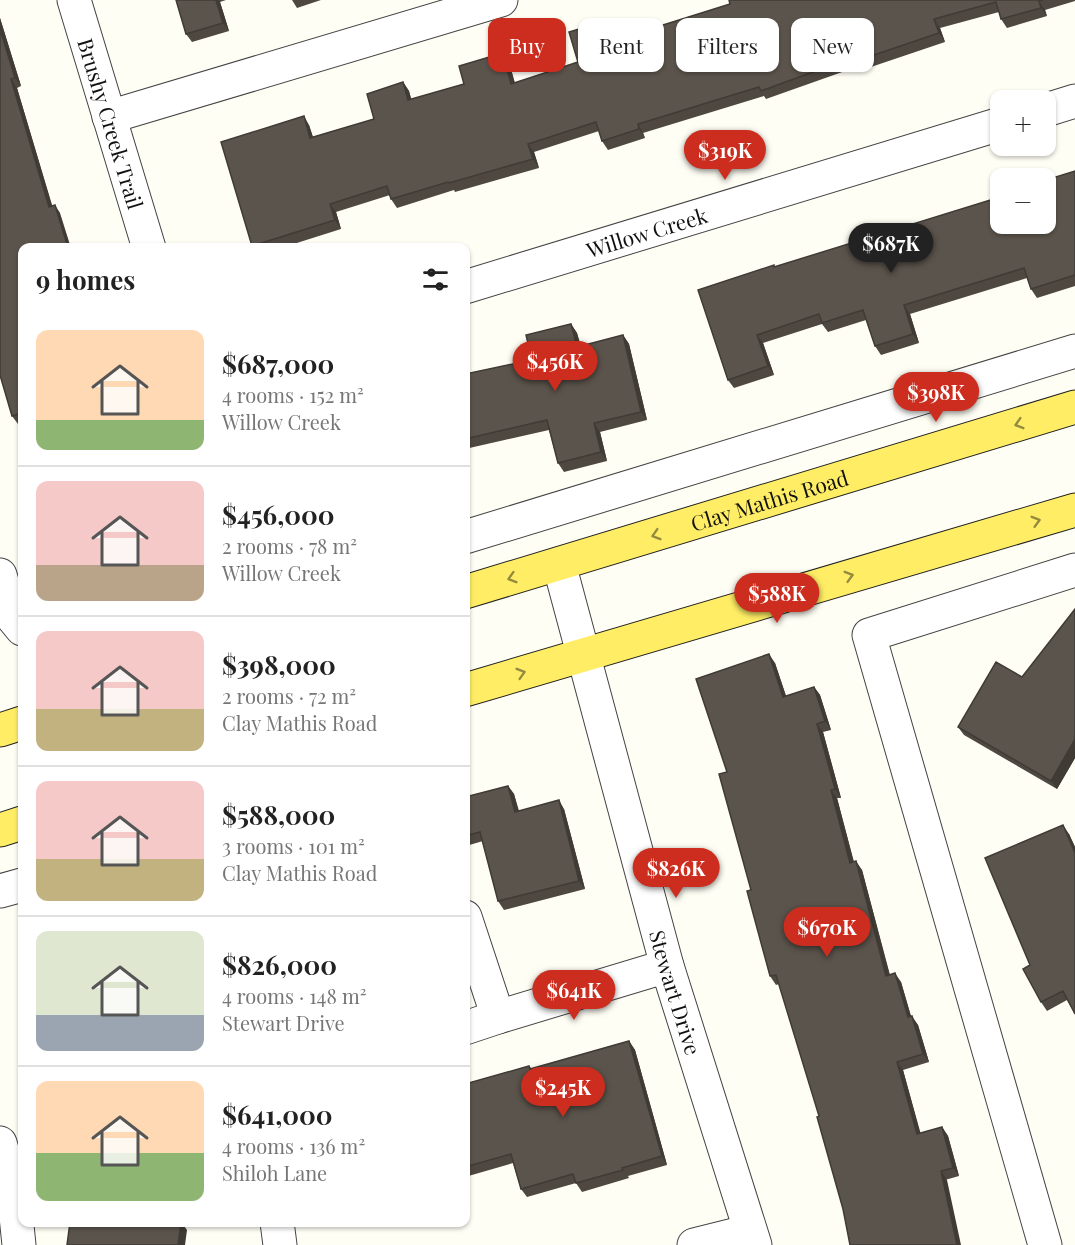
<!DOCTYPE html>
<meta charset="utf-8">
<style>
:root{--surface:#fff;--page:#f2f2f2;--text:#222;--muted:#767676;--line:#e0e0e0;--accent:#cc2d1e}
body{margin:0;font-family:"Playfair Display",serif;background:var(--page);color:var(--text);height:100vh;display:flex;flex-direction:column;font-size:22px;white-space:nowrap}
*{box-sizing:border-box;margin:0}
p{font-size:20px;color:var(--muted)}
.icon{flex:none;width:33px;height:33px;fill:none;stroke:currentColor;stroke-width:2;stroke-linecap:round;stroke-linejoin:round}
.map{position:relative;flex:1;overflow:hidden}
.sheet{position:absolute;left:18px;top:243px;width:452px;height:984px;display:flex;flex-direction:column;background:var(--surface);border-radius:12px;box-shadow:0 2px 4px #0004}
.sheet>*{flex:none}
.banner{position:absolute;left:488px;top:18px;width:496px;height:54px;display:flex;gap:12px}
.controls{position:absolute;left:990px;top:90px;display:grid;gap:12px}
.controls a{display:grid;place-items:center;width:66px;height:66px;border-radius:12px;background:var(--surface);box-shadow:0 2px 4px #0004;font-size:30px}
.price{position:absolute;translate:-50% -51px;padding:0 14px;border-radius:21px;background:var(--accent);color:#fff;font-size:20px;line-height:39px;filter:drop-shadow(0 2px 3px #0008)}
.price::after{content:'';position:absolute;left:50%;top:36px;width:18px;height:14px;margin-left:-9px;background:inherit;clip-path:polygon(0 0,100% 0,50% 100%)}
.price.on{background:#222;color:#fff}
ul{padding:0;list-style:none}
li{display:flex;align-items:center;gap:18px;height:150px;padding:0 18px}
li+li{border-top:2px solid var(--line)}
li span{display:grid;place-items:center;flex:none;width:168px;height:120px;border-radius:12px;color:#555}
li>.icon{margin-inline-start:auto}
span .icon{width:72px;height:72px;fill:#fffc;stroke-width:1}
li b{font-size:26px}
h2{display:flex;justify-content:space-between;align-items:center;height:72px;padding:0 18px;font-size:26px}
.chip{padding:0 21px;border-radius:12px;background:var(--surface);box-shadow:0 2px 4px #0004;font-size:21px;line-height:54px}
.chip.on{background:var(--accent);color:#fff}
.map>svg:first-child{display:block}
</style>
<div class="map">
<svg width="1075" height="1245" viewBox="0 0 1075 1245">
<rect width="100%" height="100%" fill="#fffef5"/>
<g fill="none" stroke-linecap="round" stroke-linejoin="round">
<g stroke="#444" stroke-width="35">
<g id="minor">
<path id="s1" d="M74,0l75,248"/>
<path d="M1046,110l29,-9"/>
<path d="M109,117l392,-117"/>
<path id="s2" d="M465,287l535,-163"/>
<path d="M465,537l610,-186"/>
<path id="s3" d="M559,564l108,402 88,279"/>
<path d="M0,575l13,43 9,11"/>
<path d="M0,891l22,-6"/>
<path d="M465,917l33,100"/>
<path d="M465,1028l33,-11 169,-51"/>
<path d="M0,1143l13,44 6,58"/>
<path d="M277,1222l3,23"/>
<path d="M694,1245l56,-14"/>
<path d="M1045,1245l-176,-610 206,-65"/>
</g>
</g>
<g stroke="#222" stroke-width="35">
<g id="major">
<path id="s4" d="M465,592l610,-185"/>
<path d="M465,690l610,-180"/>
<path d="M0,730l22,-7"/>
<path d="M0,830l22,-7"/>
</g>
</g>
<use href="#minor" stroke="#fff" stroke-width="33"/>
<use href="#major" stroke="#ffee65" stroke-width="33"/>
</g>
<path fill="#4e4841" d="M176,0h50l-6,2 9,29 -37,11 -6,-8z
M292,0h29l-24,8z
M729,0h346v1l-30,9 2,6 -40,12 -6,-9 -2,-7 -59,16 5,14 -80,27 -3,-4 -96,34 -2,-3 -121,37 2,5 -37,12 -6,-9 -3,-10 -65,21 5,16 -84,24 -1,-2 -57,18 -6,-9 -1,-4 -54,17 5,17 -60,19h-27l-2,-2 57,-121 4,12 61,-18 29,-37 6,9 2,8 53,-15 45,-22 6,21 63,-21 34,-33 3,11 115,-36z
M0,18l21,68 -4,2 35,118 8,7 -38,35v175l-4,1 -6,-8 -12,-41z
M1075,171v115l-38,12 -6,-9 -4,-11 -117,36 9,29 -38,12 -6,-9 -9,-26 -38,12 -6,-8 -59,19 11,32 -40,13 -6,-8 47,-113 225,-70z
M571,324l6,9 4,13 42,-11 6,9 18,76 -47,12 7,29 -43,11 -6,-9 -9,-33 -84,19v-75l67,-14z
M465,459l4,20 -4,1z
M1075,609v149l-18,31 -93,-54 -6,-8 64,-50z
M775,663l11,33 28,-9 6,8 11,35 -8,2 18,66h-4l17,64 8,8 28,105 11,7 10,35 7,8 11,37 -26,8 17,63 22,-6 6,9 11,40 -116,33 -24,-93 -40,-132 -3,1 -6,-9 -19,-86 -24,-118z
M508,786l6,8 5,17 45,-2 21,80 -81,21 -6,-9 -15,-60 -17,5 -1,-2v-47z
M1069,834l6,13v167l-8,-14 -20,11 -6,-9 -11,-37z
M629,1041l6,9 32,115 -39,11 1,2 -47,14 -6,-9 -49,14 -6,-8 -8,-26 -48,14v-93l64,-18 3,3z"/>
<path fill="#403b35" d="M216,0h3l1,2 9,29 -6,-8z
M1039,1l6,9 2,6 -6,-8z
M0,18l21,68 -6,-8 -15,-49z
M934,19l6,9 5,14 -6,-9z
M606,21l6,8 6,20 -6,-8z
M503,53l6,9 8,30 -6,-8z
M11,79l6,9 38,127 -6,-8z
M403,82l6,9 5,18 -6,-9z
M304,116l5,9 7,22 -6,-9z
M638,124l5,9 2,5 -6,-9z
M528,144l6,8 5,16 -6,-9z
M330,204l6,8 5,17 -6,-9z
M55,205l5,8 11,35h-3z
M904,305l6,9 9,29 -6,-9z
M571,324l6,9 6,23 -6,-9z
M623,335l6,9 18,76 -6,-8z
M757,335l6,8 11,32 -6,-9z
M594,423l6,9 7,29 -6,-9z
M465,459l4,20 -4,-6z
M769,654l6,9 14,42 -6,-8z
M814,687l6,8 11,35 -6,-9z
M817,724l6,8 18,66 -6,-9z
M1075,739v19l-18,31 -6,-8z
M508,786l6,8 7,26 -6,-8z
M831,790l6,8 19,73 -6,-8z
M559,800l5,9 21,80 -6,-8z
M1063,825l6,9 6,13v6z
M856,861l6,9 30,114 -6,-8z
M895,973l6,9 13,44 -6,-9z
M912,1016l6,9 11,37 -6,-8z
M629,1041l6,9 32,115 -5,-9z
M897,1062l6,8 20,72 -6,-8z
M942,1127l6,9 11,40 -6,-8z
M941,1171l6,9 14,65h-4z
M181,1222l6,8 -2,15h-7z"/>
<path fill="#5b544c" stroke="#403b35" stroke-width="1.5" d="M176,0h40l7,23 -37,11z
M729,0h314l-4,1 2,7 -40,11 -5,-17 -62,17 5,14 -80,27 -2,-4 -96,35 -2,-4 -121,37 1,5 -37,12 -6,-19 -68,22 5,15 -84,24 -1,-1 -57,17 -4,-13 -57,18 5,16 -83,26 -31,-104 83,-26 6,22 64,-19 -7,-25 36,-12 5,18 56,-16 -5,-18 44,-13 8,31 67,-22 -9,-30 37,-11 6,20 118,-37z
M0,29l15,49 -4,1 38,128 6,-2 13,43h-46v165l-10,3 -12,-41z
M1075,171v104l-44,14 -7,-21 -120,37 9,29 -38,12 -12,-36 -41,13 -3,-9 -62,21 11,31 -40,14 -30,-90 76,-25v2l226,-70v27h46v-44z
M571,324l6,23 46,-12 18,77 -47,11 7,29 -43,11 -11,-43 -82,19v-65l67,-14 -6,-25z
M1075,609v130l-24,42 -93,-54 38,-65 26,15z
M769,654l14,43 31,-10 11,34 -8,3 18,65 -4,1 19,73 6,-2 30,115 9,-3 13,44 4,-1 11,38 -26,8 20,72 25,-7 11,41 -12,3 16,74h-107l-7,-36 -26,-92 2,-1 -43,-141 -6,1 -23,-85 4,-1 -32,-116 8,-2 -31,-93z
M508,786l7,26 44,-12 20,81 -81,20 -18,-69 -15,4v-39z
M1063,825l12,28v161l-12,-23 -22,11 -18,-33 7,-4 -45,-107z
M629,1041l33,115 -40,12 1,2 -47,13 -3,-9 -52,15 -10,-35 -46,13v-83l64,-18 1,3z
M70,1222h111l-3,23h-111z"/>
<defs><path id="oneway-chevron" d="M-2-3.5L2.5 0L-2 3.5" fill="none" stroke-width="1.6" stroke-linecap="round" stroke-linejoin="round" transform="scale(1.5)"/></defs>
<g stroke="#948b3f">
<use href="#oneway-chevron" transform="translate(1019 424) rotate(163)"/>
<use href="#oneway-chevron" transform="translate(1036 521) rotate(-16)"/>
<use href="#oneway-chevron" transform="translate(656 535) rotate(163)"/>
<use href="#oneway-chevron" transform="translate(849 576) rotate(-16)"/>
<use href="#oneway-chevron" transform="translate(512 578) rotate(163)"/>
<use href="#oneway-chevron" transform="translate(521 673) rotate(-17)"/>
</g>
<g text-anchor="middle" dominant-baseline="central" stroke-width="6" stroke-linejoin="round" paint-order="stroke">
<g font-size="21" fill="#111" stroke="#fff">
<text stroke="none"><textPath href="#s1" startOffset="129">Brushy Creek Trail</textPath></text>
<text stroke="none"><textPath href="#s2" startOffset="190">Willow Creek</textPath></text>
<text stroke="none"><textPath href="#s4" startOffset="318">Clay Mathis Road</textPath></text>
<text stroke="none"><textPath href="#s3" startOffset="444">Stewart Drive</textPath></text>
</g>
</g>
</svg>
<div class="controls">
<a>+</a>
<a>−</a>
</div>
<b class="price" style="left:725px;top:181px">$319K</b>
<b class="price on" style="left:891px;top:274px">$687K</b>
<b class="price" style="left:555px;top:392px">$456K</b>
<b class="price" style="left:936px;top:423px">$398K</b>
<b class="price" style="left:777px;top:624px">$588K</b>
<b class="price" style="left:676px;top:899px">$826K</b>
<b class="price" style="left:827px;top:958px">$670K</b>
<b class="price" style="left:574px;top:1021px">$641K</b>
<b class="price" style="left:563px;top:1118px">$245K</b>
<div class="banner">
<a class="chip on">Buy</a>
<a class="chip">Rent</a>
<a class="chip">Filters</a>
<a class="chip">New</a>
</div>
<section class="sheet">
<h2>9 homes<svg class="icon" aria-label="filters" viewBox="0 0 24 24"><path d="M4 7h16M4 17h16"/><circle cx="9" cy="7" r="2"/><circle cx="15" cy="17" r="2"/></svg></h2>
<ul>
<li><span style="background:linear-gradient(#ffd9b3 75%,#8fb573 0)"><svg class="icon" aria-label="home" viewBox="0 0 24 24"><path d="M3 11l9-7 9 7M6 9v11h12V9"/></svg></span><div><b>$687,000</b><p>4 rooms · 152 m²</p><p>Willow Creek</p></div></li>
<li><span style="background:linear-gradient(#f6c9c9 70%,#b9a48a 0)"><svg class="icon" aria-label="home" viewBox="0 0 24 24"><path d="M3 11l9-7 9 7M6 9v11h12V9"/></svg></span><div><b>$456,000</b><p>2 rooms · 78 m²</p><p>Willow Creek</p></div></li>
<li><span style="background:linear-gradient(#f6c9c9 65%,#c2b280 0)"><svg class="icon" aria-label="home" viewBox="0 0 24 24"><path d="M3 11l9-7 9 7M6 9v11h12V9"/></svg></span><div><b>$398,000</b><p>2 rooms · 72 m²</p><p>Clay Mathis Road</p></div></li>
<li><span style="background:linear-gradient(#f6c9c9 65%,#c2b280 0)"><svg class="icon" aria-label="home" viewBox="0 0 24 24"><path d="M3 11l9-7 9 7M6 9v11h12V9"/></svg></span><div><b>$588,000</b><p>3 rooms · 101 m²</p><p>Clay Mathis Road</p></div></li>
<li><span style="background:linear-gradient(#dfe7d0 70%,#9aa5b1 0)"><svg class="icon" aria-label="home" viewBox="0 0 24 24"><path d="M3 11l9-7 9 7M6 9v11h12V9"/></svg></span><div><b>$826,000</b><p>4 rooms · 148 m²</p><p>Stewart Drive</p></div></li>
<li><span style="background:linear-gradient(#ffd9b3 60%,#8fb573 0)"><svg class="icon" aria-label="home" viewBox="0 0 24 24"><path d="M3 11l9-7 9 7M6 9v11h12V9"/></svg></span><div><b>$641,000</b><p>4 rooms · 136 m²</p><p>Shiloh Lane</p></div></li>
</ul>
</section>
</div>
